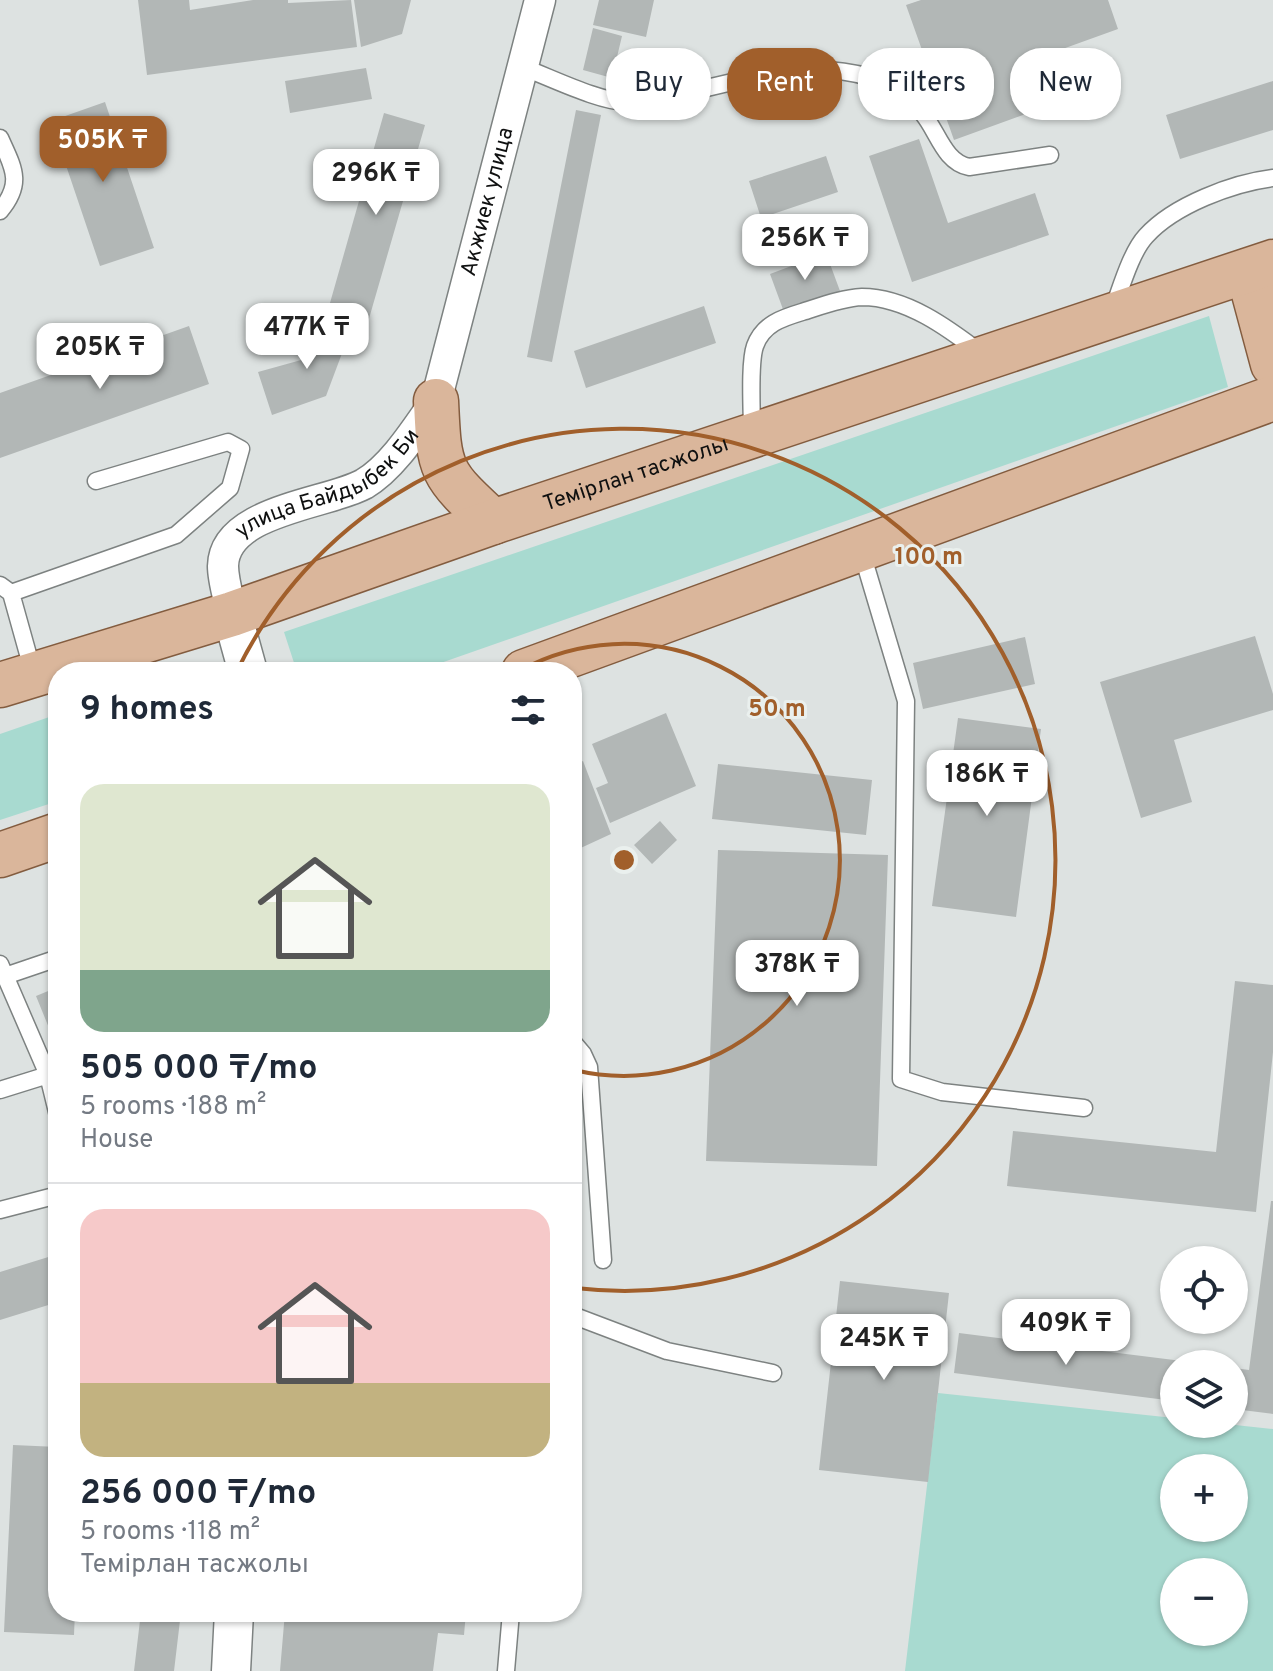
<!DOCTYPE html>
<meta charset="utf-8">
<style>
:root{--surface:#fff;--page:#f2f2f3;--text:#1f2937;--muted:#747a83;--line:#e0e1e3;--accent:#a15f2b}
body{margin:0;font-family:Overpass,sans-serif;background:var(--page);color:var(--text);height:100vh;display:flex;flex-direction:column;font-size:30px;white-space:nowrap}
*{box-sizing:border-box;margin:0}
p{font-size:26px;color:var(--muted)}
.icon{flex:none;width:44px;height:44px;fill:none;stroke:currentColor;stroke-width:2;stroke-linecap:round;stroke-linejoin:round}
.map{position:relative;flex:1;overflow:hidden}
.drawer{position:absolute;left:48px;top:662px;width:534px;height:960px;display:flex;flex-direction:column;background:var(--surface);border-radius:32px;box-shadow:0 2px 6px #0004}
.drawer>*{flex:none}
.top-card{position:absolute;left:606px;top:48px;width:546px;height:72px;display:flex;gap:16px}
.buttons{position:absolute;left:1160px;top:1246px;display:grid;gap:16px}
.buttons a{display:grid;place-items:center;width:88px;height:88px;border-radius:50%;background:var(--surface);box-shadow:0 2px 6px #0004;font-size:40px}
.price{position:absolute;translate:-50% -68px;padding:0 18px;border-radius:16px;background:#fff;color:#222;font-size:26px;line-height:52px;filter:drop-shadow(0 2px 4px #0008)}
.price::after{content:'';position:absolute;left:50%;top:48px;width:24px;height:18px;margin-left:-12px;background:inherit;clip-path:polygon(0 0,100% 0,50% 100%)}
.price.current{background:var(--accent);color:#fff}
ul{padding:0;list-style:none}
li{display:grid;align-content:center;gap:16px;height:424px;padding:0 32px}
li+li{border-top:2px solid var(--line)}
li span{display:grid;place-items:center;height:248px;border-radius:24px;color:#555}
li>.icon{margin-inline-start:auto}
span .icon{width:144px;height:144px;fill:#fffc;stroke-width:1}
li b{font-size:34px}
h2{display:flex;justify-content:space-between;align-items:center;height:96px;padding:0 32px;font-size:34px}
.pill{padding:0 28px;border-radius:32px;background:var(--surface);box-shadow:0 2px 6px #0004;font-size:28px;line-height:72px}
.pill.current{background:var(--accent);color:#fff}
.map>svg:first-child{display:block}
</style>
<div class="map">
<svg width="1273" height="1671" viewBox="0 0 1273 1671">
<rect width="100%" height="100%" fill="#dde2e1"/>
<path fill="#a8dad0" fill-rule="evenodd" d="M1209,316l19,71 -813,285h-118l-13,-40z
M58,714v87l-58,19v-86z
M938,1393l236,25v6h52l47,5v242h-368zM1174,1468h60v60h-60zM1174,1572h60v60h-60z"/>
<path fill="#b2b7b6" d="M138,0h51l1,10 63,-10h35v3l63,-3 6,47 -210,28z
M354,0h57l-9,34 -41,13z
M599,0h55l-8,37 -53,-12z
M921,0h187l10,29 -61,22 16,46 -119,43 -48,-135z
M593,28l29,8 -10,42 -29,-8z
M366,68l6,31 -82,14 -5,-32z
M1273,81v49l-93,29 -14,-44z
M105,102l49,146 -54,18 -49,-145z
M576,110l25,5 -49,247 -25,-5z
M384,113l41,12 -57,197 -40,-12z
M919,139l29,84 87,-30 14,42 -137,47 -43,-126z
M826,156l12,36 -77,26 -12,-37z
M826,253l14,38 -56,21 -14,-38z
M704,306l12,37 -130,45 -12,-37z
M328,315l25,9 -27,72 -54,19 -14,-43 54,-15z
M189,326l20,58 -209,74v-65z
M1255,636l18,58v16l-99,30 18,62 -51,16 -41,-136z
M1025,637l10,47 -112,25 -10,-46z
M666,713l30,73 -86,37 -14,-35 12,-5 -16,-39z
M958,718l83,11 -25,188 -84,-11z
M583,761l28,73 -39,18v-86z
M718,764l154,16 -6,55 -154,-16z
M660,821l17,19 -25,24 -18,-19z
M718,850l170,5 -11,311 -171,-5z
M1235,981l38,4v67l-17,160 -249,-26 6,-55 203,21z
M58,987v63l-22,-54z
M1271,1201h2v213l-39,-5v-41l15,2z
M58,1254v48l-58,18v-48z
M840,1281l109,12 -21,189 -109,-12z
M959,1333l231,29v2h-16v37l-220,-28z
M13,1445l45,2v165h17l-1,23 -70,-3z
M141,1612h40l-7,59h-40z
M285,1612h181l-2,23 -26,-2 -5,38h-153z"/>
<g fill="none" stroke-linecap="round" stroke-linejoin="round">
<g stroke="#7d8281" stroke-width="19">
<path id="service" d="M522,67c28,10 77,35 105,35 17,0 37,-5 54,-8 60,-13 125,-36 187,-17 21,6 41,19 55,37 15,18 21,48 46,53l81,-12
M0,138c13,29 24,45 0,73
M1113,309c8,-21 18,-57 33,-73 28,-31 87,-53 127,-58
M752,432c0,-21 -3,-69 3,-86 8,-22 27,-28 47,-34 19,-6 40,-14 60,-15 44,0 86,31 120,57
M861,550l45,151 -5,378 41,13 142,16
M0,585l11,8 22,79
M11,593l165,-58 54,-47 11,-39 -13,-7 -132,39
M0,964l48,111 -48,15
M5,976l53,-18
M572,1041l11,13 6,13 14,193
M48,1075l10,41
M0,1210l58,-15
M572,1315l95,36 106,22
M506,1671l5,-59"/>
</g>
<g stroke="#7d8281" stroke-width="33">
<g id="minor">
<path id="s1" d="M232,614c-3,-15 -9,-33 -9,-48 1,-56 105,-62 141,-82 29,-17 53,-56 72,-83l104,-401"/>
</g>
</g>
<g stroke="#7d8281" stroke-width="41">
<path id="tertiary" d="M232,614l16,58
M231,1671l3,-59"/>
</g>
<g stroke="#835c3f" stroke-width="47">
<g id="primary">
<path d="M1248,271l25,93"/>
<path d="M436,401c3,71 4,72 57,121"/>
<path d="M524,672l749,-274"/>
<path id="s2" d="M0,685l232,-71 261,-92 780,-260"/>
<path d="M0,855l58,-20"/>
</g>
</g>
<use href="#service" stroke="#fff" stroke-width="16"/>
<use href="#minor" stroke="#fff" stroke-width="30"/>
<use href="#tertiary" stroke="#fff" stroke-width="38"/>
<use href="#primary" stroke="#dab69b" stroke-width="44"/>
</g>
<g fill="none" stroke="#a15f2b" stroke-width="4">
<path d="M519 671A216 216 0 1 1 574 1070"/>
<path d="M237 671A431 431 0 1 1 575 1288"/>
</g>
<g text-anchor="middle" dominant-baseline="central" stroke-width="6" stroke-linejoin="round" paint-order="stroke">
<g font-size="22" fill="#0f1010" stroke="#eaf0ee">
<text stroke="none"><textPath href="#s1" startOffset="538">Акжиек улица</textPath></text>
<text stroke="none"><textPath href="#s2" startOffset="670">Темірлан тасжолы</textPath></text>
<text stroke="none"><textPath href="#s1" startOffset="190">улица Байдыбек Би</textPath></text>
</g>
</g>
<circle cx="624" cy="860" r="12" fill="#a15f2b" stroke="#eaf0ee" stroke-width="4"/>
<g font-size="24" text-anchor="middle" font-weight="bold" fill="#a15f2b" stroke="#eaf0ee" stroke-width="6" stroke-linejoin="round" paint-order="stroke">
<text x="929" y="564">100 m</text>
<text x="777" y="716">50 m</text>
</g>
</svg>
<div class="buttons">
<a><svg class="icon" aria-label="locate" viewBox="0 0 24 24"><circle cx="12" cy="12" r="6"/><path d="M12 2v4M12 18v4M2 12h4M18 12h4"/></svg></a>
<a><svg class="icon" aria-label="layers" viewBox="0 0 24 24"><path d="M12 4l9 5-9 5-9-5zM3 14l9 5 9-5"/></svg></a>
<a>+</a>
<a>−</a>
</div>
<b class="price current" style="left:103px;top:184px">505K ₸</b>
<b class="price" style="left:376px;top:217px">296K ₸</b>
<b class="price" style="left:805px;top:282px">256K ₸</b>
<b class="price" style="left:307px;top:371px">477K ₸</b>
<b class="price" style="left:100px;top:391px">205K ₸</b>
<b class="price" style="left:987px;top:818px">186K ₸</b>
<b class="price" style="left:797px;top:1008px">378K ₸</b>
<b class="price" style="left:1066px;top:1367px">409K ₸</b>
<b class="price" style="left:884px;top:1382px">245K ₸</b>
<div class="top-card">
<a class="pill">Buy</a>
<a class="pill current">Rent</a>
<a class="pill">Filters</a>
<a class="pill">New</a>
</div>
<section class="drawer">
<h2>9 homes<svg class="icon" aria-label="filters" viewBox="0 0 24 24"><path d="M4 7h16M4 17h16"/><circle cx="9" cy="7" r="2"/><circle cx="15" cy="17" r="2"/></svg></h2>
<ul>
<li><span style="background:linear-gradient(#dfe7d0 75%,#7fa58c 0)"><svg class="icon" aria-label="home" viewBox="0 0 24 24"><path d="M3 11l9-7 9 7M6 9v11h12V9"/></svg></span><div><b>505 000 ₸/mo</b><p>5 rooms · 188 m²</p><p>House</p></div></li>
<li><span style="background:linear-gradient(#f6c9c9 70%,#c2b280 0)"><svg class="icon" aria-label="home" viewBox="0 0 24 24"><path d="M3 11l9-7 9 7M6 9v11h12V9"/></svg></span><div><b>256 000 ₸/mo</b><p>5 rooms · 118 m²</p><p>Темірлан тасжолы</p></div></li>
</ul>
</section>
</div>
